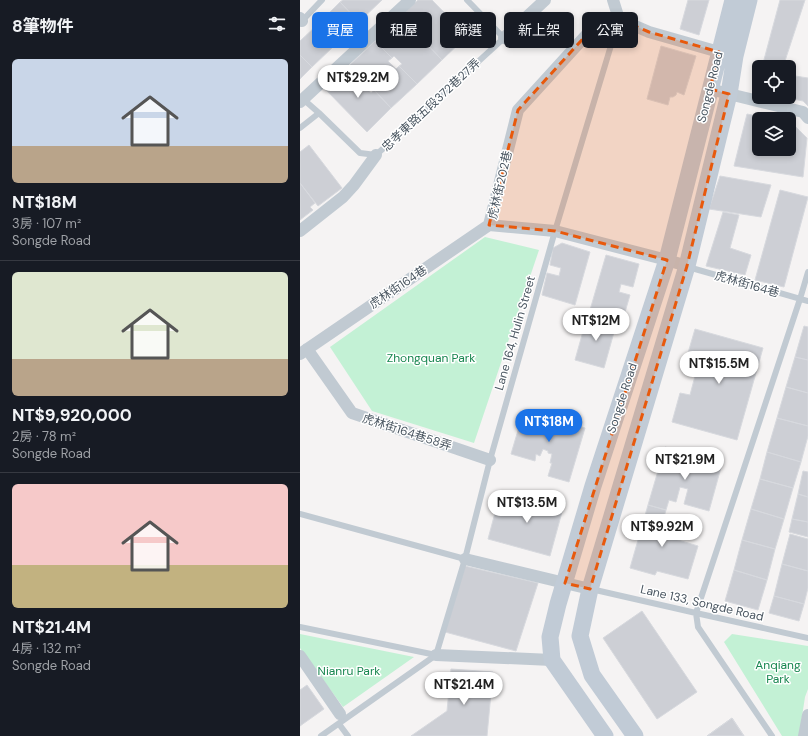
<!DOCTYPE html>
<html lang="zh-TW">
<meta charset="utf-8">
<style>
:root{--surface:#171b24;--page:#20242c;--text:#f1f3f6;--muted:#9ea1a6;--line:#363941;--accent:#1a73e8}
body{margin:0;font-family:"DM Sans","Noto Sans TC",sans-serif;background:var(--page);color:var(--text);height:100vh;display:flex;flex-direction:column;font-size:15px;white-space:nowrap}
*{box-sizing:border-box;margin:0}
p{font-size:13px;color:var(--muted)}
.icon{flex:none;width:22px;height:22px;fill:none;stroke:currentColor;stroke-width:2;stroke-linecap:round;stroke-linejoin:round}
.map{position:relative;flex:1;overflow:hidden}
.details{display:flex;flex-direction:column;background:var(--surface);width:300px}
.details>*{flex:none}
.guide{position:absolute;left:12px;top:12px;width:380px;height:36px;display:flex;gap:8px}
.controls{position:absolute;left:452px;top:60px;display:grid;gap:8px}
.controls a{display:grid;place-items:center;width:44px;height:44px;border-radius:6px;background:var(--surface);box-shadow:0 2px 6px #0003;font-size:20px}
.price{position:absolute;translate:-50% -34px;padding:0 9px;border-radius:14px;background:#fff;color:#222;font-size:13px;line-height:26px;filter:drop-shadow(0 1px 2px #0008)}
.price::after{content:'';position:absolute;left:50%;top:24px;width:12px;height:9px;margin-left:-6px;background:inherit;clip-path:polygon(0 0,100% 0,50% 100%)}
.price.active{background:var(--accent);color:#fff}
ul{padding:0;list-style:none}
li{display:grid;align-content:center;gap:8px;height:212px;padding:0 12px}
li+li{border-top:1px solid var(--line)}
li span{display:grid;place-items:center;height:124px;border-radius:6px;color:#555}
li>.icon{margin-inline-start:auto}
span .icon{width:72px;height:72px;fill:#fffc;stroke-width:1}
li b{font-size:17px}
h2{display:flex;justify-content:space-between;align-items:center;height:48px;padding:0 12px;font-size:17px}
.tag{padding:0 14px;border-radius:6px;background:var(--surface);box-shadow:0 2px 6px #0003;font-size:14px;line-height:36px}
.tag.active{background:var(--accent);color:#fff}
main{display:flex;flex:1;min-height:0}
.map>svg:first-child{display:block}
</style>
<main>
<section class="details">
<h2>8筆物件<svg class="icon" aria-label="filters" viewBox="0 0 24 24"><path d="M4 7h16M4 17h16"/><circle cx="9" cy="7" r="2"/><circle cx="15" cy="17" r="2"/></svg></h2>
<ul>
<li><span style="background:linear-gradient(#c9d6e8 70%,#b9a48a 0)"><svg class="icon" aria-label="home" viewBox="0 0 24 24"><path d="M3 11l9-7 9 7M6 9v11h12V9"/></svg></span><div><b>NT$18M</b><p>3房 · 107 m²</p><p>Songde Road</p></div></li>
<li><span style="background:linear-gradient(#dfe7d0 70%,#b9a48a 0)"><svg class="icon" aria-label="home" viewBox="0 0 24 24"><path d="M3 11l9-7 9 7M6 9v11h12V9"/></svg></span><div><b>NT$9,920,000</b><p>2房 · 78 m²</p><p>Songde Road</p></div></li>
<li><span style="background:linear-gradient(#f6c9c9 65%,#c2b280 0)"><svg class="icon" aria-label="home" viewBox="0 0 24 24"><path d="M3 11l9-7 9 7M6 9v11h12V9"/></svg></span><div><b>NT$21.4M</b><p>4房 · 132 m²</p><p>Songde Road</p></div></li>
</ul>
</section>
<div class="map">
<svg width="508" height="736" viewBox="0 0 508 736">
<rect width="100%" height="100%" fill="#f5f3f3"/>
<path fill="#c3f1d5" d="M185,237l54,13 -65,193 -102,-32 -42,-64z
M0,634l114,23 -71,50 -43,-59z
M432,634l76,12v43l-3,8 -6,39h-17l-58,-94z"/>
<path fill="#cdcfd5" stroke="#d7d9de" d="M43,0h39l-23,22 -19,-20z
M118,0h14l35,36 -25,24 -17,-18 1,-2 -8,-8 -2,2 -16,-17z
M388,0h21l-10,35 -19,-6z
M480,0h25l-22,67h-21z
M40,2l19,20 -24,23 -19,-19z
M100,17l16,17 -4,4 4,5 2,-3 4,4 3,-2 17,18 -25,24 -18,-18 3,-2 -8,-8 -2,2 -17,-17z
M16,26l19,19 -23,22 -12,-12v-14z
M75,41l17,17 -4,3 8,8 3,-3 18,18 -26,24 -17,-18 2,-2 -7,-8 -2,2 -17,-17z
M361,46l35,10 -12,39 -7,-3 -1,3 -3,2h-3l-2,8 -21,-6z
M0,55l12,12 -12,12z
M50,65l17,17 -3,3 7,8 3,-3 17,18 -24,24 -42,-43z
M489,75l19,3v28l-5,-5 -20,-4h6z
M447,114l25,5h-13v30h30v-26h3l15,15 -4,39 -69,-11z
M9,145l33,43 -24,18 -18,-23v-31z
M420,176l51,9 -10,32 -52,-8z
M0,183l15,20 -5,4 3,3 -13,10z
M480,190l28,7 -24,90 -29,-7z
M423,212l16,3 -9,33 21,7 -6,20 -39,-9z
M262,243l28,9 -15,53 -33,-10 5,-22 12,3 2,-8 -11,-3 3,-17z
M306,255l33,9 -6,23 -12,-3 -2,8 11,3 -7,24 -33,-9z
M287,317l29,8 -12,43 -29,-8z
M504,326l4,1v33l-13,-3z
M395,329l68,19 -26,92 -65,-18 8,-29 10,2 10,-38 -12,-4z
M495,357l13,3v33l-22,-6z
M486,387l22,6v33l-31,-8z
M224,410l61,18 -16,54 -21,-6 4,-13h-2l2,-9 -4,-1v-2l-5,-2 -3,7 -4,-2 -1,7 -24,-7z
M477,418l31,8v10l-7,26 -34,-10z
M365,447l24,7 -4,15 9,2 4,-14 24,7 -13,47 -25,-7 4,-15 -8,-2 -4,15 -7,-2 -3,10 -18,-5z
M467,452l34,10 -8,26 -33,-9z
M503,471l5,1v25l-10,-3z
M460,479l33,9 -9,31 -33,-10z
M200,494l24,6 -2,6h3l-1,6 12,4 6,-21 23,6 -15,55 -62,-17z
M498,494l10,3v25l-16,-3z
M348,505l18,5 -2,7 9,3 -5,17 30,9 -10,33 -31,-8 -2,4 -25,-7z
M451,509l33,10 -9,30 -33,-9z
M492,519l16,3v15l-19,-5z
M490,534l18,5v32l-26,-7z
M442,540l33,9 -8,31 -33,-10z
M482,564l26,7v17l-4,16 -30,-8z
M165,566l73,17 -22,68 -71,-19z
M434,570l33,10 -9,30 -33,-9z
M474,596l30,8 -5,17 -30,-8z
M342,611l55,81 -40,27 -54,-81z
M151,669l42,3 -6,64h-76l36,-25z
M7,685l17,24 -24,17v-36z
M432,718l12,18h-37z
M432,718l12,18h-37z"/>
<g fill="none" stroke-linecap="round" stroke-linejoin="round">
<path stroke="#c1cad2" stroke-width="6" d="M1,22l21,-22
M3,99l16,14
M0,128l19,-15 41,40 16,2 128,-117 -37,-38
M388,267l120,34
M0,514l165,45
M291,589l105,24 112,25
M0,627l136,28
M136,655l29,-96 25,-99 65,-229 64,-212
M39,724l9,12
M21,736l115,-81
M472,736l-74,-109 -2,-14 104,-314 8,-27"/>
<path stroke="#c1cad2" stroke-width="12" d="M313,0l6,19 30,13 77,22
M0,18l2,3
M204,38l41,-38
M410,89l19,5 74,18 5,6
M0,102l110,-102
M189,225l29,-115 82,-90 19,-1
M189,225l66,6 112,29 20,6
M0,231l43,-34 11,-12 22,-30
M7,349l45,64 138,47
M0,354l189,-129
M165,559l125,30
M136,655l116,5
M0,656l40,58
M504,736l4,-21"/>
<path stroke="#c1cbd6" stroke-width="17" d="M305,736l-53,-76 -2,-23 8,-33 35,-118 74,-226 66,-260
M335,736l-43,-61 -12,-39 10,-47 97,-323 42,-172 6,-38 14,-56"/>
</g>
<path fill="#e8590c" fill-opacity="0.2" stroke="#e8590c" stroke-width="3" stroke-dasharray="8 5" stroke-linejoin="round" d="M319,19l30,13 70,20 -9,37 19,5 -42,172 -97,323 -25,-6 102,-323 -112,-29 -66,-6 29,-115 82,-90z"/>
<g text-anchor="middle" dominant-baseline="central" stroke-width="3" stroke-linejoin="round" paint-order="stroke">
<g font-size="12" fill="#4a5661" stroke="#fff">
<text transform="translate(410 87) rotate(-76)">Songde Road</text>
<text transform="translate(131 105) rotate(-43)">忠孝東路五段372巷27弄</text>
<text transform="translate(200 185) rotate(-77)">虎林街202巷</text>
<text transform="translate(447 284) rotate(16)">虎林街164巷</text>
<text transform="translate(98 287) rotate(-34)">虎林街164巷</text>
<text transform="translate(215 333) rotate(-74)">Lane 164, Hulin Street</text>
<text transform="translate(322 398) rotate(-72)">Songde Road</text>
<text transform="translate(107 432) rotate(18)">虎林街164巷58弄</text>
<text transform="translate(402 603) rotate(13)">Lane 133, Songde Road</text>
</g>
<g font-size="12" fill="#17864f" stroke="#fff">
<text x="131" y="358">Zhongquan Park</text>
<text x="478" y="665">Anqiang<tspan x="478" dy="14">Park</tspan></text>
<text x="49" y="671">Nianru Park</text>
</g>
</g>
</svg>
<div class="controls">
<a><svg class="icon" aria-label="locate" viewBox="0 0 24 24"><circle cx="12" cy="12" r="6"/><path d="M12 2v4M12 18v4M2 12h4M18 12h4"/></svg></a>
<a><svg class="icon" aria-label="layers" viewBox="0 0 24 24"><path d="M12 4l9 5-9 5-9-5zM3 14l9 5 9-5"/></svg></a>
</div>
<b class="price" style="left:58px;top:99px">NT$29.2M</b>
<b class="price" style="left:296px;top:342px">NT$12M</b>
<b class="price" style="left:419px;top:385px">NT$15.5M</b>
<b class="price active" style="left:249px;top:443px">NT$18M</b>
<b class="price" style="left:385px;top:481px">NT$21.9M</b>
<b class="price" style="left:227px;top:524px">NT$13.5M</b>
<b class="price" style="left:362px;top:548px">NT$9.92M</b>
<b class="price" style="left:164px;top:706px">NT$21.4M</b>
<div class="guide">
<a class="tag active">買屋</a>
<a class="tag">租屋</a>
<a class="tag">篩選</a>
<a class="tag">新上架</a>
<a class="tag">公寓</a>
</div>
</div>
</main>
